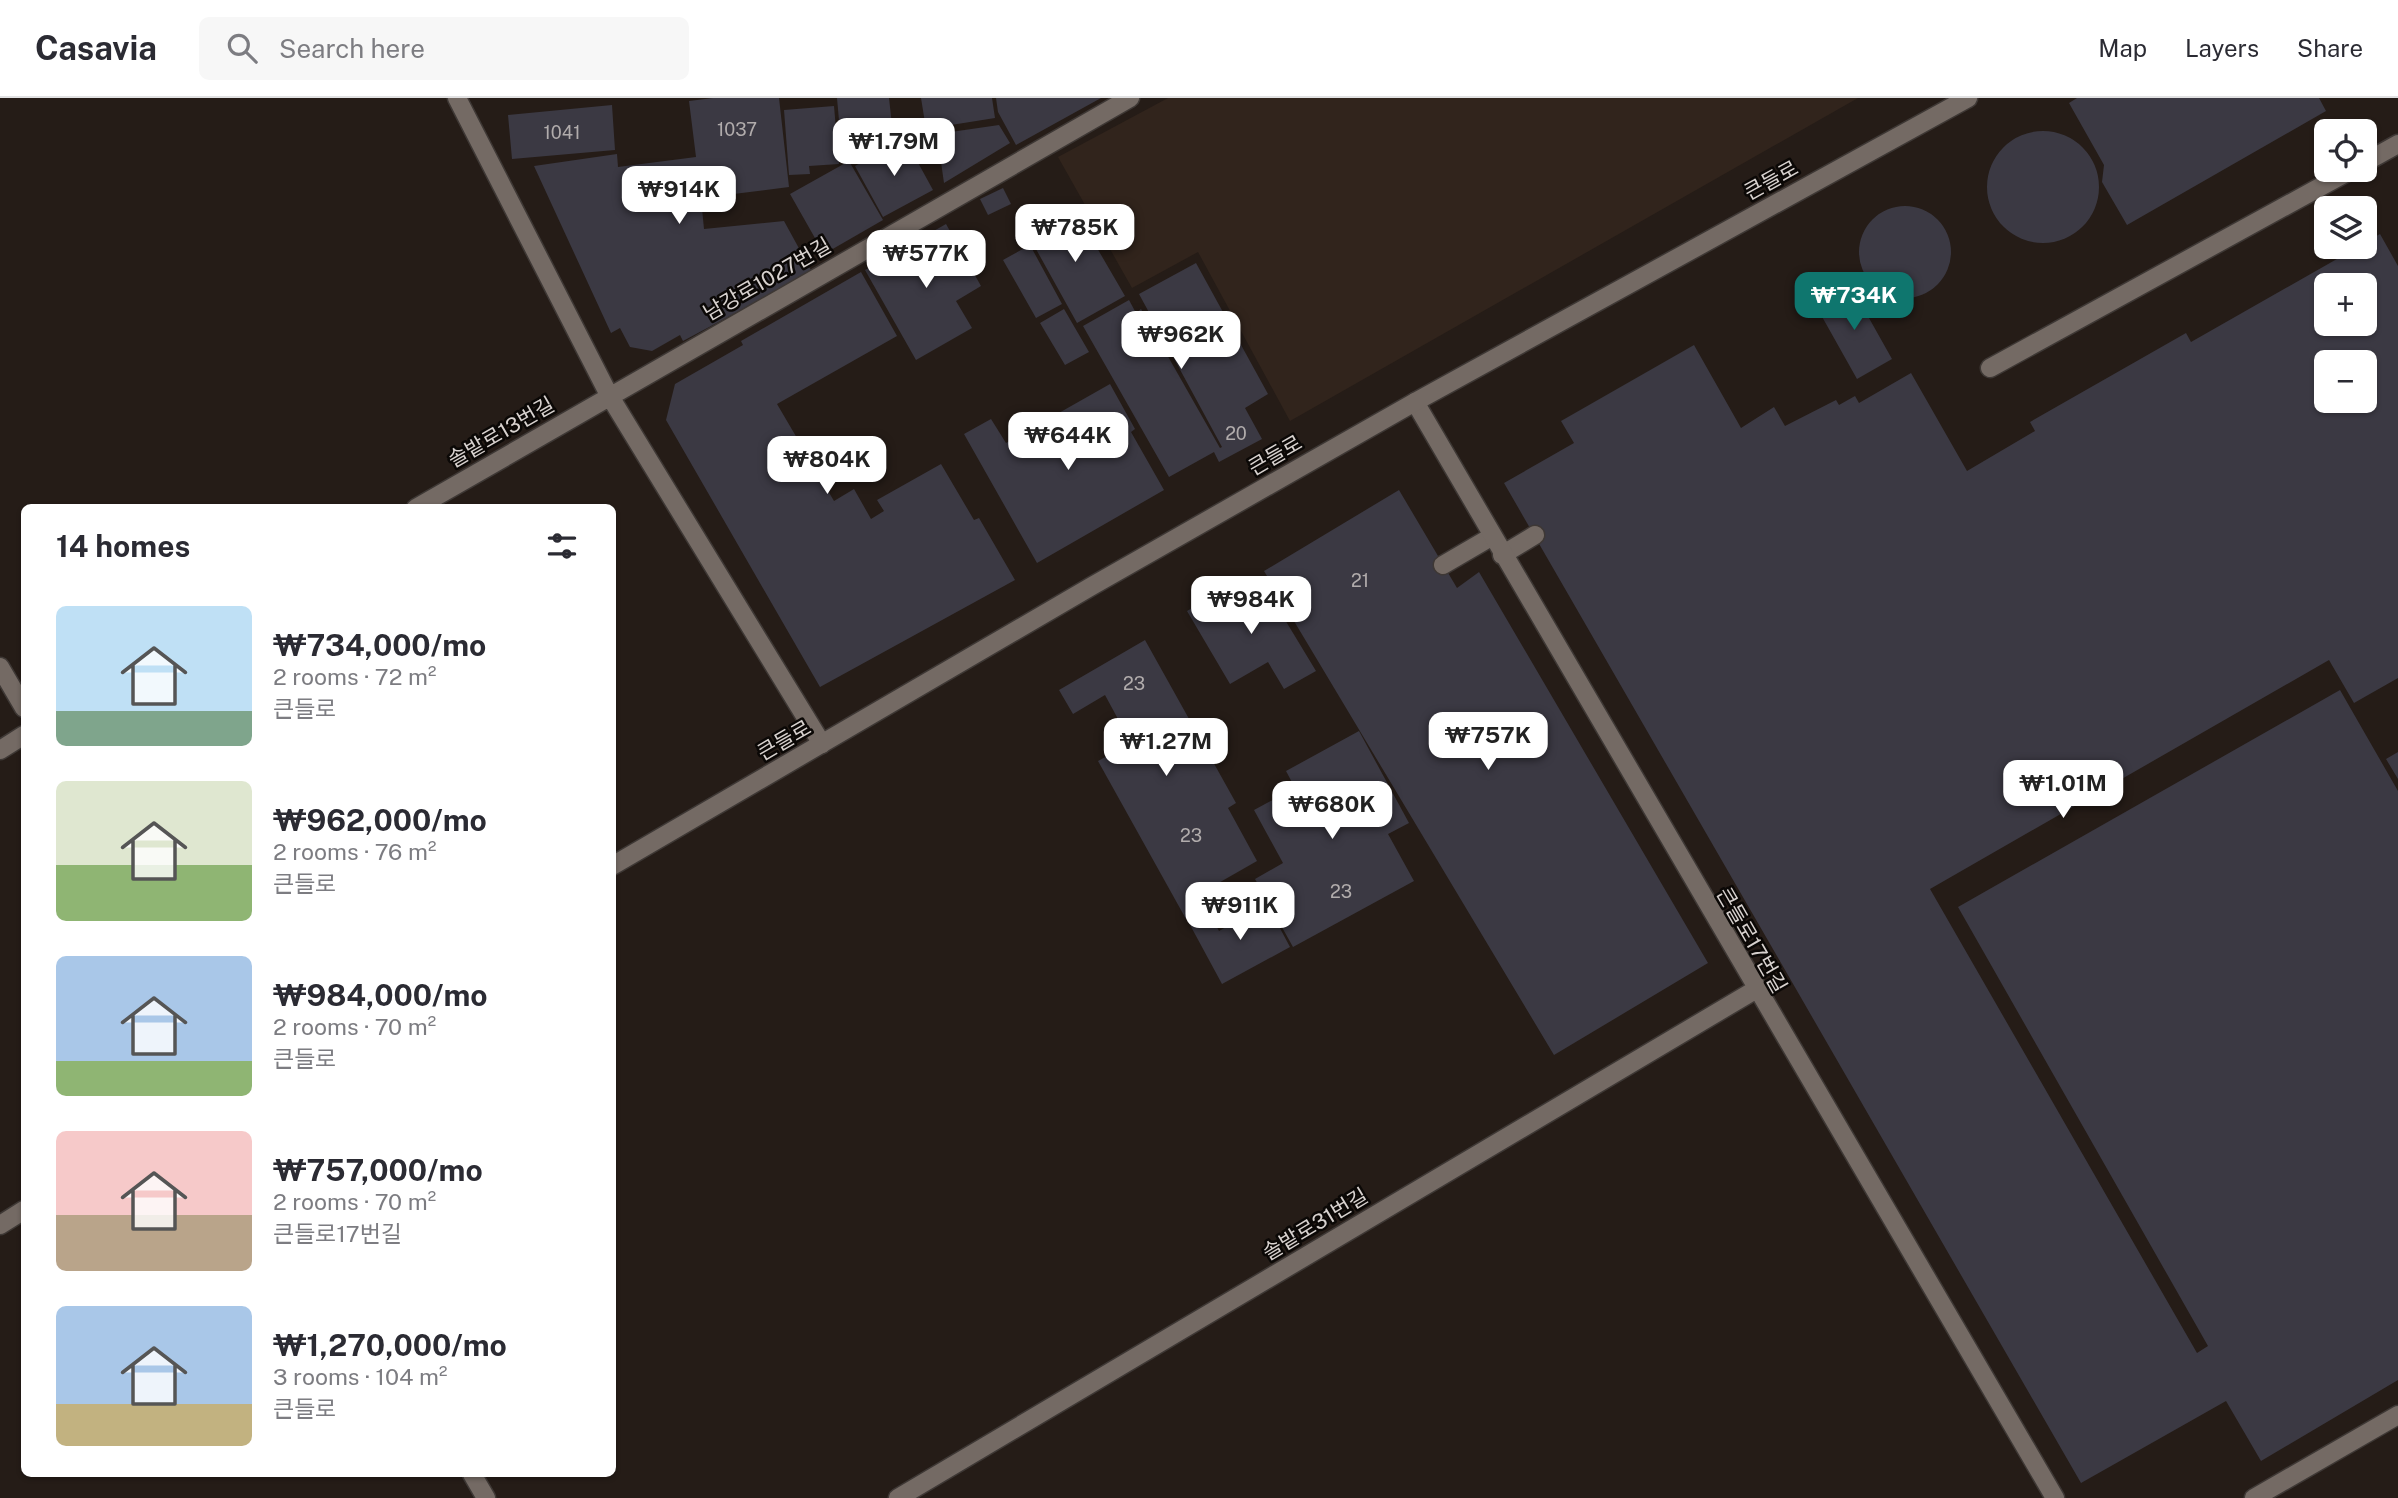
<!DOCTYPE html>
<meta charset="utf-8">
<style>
:root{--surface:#fff;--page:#f7f7f7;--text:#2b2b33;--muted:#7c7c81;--line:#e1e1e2;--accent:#0f766e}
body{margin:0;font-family:"Public Sans","Noto Sans KR",sans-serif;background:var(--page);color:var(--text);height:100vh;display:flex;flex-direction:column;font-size:26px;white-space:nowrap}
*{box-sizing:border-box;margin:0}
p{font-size:23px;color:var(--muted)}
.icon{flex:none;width:38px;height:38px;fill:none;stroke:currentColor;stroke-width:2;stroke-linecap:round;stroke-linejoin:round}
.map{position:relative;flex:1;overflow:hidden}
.details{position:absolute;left:21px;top:406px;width:595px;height:973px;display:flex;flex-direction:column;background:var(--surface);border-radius:10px;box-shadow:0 2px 5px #0004}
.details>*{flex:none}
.buttons{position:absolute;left:2314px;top:21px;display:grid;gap:14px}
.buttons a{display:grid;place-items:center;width:63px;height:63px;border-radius:10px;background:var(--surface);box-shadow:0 2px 5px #0004;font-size:35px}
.price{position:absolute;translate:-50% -60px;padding:0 16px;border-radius:14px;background:#fff;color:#222;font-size:23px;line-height:46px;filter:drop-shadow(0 2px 4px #0008)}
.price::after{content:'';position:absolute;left:50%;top:42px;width:21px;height:16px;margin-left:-10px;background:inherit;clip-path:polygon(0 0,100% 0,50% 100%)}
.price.current{background:var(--accent);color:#fff}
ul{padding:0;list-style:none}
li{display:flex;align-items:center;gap:21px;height:175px;padding:0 35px}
li span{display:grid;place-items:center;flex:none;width:196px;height:140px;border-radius:10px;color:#555}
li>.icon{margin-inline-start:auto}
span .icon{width:84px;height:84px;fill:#fffc;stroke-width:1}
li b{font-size:30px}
h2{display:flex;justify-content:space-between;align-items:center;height:84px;padding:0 35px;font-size:30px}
header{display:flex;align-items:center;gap:42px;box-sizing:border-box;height:98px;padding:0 35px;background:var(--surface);border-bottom:2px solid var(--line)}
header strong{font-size:33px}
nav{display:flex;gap:38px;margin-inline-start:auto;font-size:24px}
.search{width:490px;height:63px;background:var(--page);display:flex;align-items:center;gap:18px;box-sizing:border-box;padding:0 24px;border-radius:10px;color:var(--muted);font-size:26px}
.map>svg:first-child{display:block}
</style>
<header>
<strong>Casavia</strong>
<div class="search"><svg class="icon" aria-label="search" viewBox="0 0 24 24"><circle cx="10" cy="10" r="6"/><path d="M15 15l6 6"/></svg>Search here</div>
<nav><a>Map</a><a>Layers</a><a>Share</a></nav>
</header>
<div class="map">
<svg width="2398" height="1400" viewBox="0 0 2398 1400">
<rect width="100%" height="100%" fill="#251c17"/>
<path fill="#31241c" d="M1168,0h690l-568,323 -92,-169 -66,36 -74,-131z"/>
<path fill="#3b3943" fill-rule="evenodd" d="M713,0h66l10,89 -88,11 3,31 80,-8 28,51 -129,69 -3,-6 -28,16 -22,-4 -10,-19 -9,5 -77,-167 83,-12 1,13 78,-10 -7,-56z
M837,0h52l3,27 -38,28 -12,1z
M921,0h71l3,20 -69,11z
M996,0h105l-85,47 -18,-33z
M2077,0h242l7,13 -199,114 -25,-43 2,-17 -35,-62z
M612,7l3,45 -103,9 -4,-44z
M834,8l5,58 -30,2 1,8 -21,1 -5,-65z
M999,27l11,18 -66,40 -7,-49z
M1987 89a56 56 0 1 1 112 0a56 56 0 1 1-112 0Z
M905,41l28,51 -50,27 -28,-51z
M849,63l34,59 -59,34 -34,-60z
M1003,90l8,16 -23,11 -8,-16z
M1072,107l53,91 -48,27 -51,-92z
M1859 154a46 46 0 1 1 92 0a46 46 0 1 1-92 0Z
M946,126l35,62 -25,15 16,27 -56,32 -51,-90z
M2380,136l18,32v412l-44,25 -25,-43 -399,229 267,464 11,-7 -250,-439 382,-217 58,101v589l-137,81 -35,-60 -145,82 -577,-1000 70,-40 -13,-22 133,-76 47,83 33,-21 11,19 51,-26 3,5 16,-9 4,7 52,-30 56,98 68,-40 -5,-9 156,-89 5,9 167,-95h6v-4zM2326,187h38v39h-38zM2326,264h38v39h-38z
M1030,147l32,59 -26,14 -33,-58z
M1196,165l72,131 -23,14 17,31 -43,23 -5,-10 -45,25 -86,-151 46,-26 7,13 5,-4 79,139 2,-1 -83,-153z
M861,174l36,64 -120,68 57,97 20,-12 17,30 13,-8 -7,-11 64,-36 33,56 5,-2 36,62 -195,107 -154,-267 9,-36 68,-39 -2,-4z
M1851,188l41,73 -35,20 -41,-73z
M1064,211l25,43 -24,13 -25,-42z
M1110,286l25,45 -4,3 33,58 -127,73 -73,-129 27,-15 15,24z
M1399,392l58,98 22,-16 229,391 -154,92 -290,-484z
M1261,482l55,91 -32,18 -16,-27 -38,22 -43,-73 38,-22 5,10z
M1145,542l91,163 -8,5 29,53 -56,32 8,14 -23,12 -88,-158 33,-18 -26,-48 -32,19 -14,-24z
M1359,633l50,92 -21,11 26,47 -121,66 -38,-68 28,-16 -29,-53 41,-22 -9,-17z
M2398,654v27l-12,-20z
M1267,806l23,43 -68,37 -33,-61 20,-11 10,19z"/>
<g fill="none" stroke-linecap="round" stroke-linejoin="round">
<g stroke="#3e3835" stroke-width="21">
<path id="service" d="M2364,65l34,-19
M1990,270l361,-198
M1502,457l33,-20
M1443,467l48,-28"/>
</g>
<g stroke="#3e3835" stroke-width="21">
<path id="minor" d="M457,0l152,297 213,349
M1415,304l640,1096
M416,410l714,-410
M0,652l24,-15
M898,1400l857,-508
M2254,1400l144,-83"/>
</g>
<g stroke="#3e3835" stroke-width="21">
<path id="tertiary" d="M0,569l24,41
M612,768l480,-280 323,-184 553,-304
M0,1127l24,-15
M472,1376l14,24"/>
</g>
<use href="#service" stroke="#746a64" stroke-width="18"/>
<use href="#minor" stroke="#746a64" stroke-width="18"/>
<use href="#tertiary" stroke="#746a64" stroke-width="18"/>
</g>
<g text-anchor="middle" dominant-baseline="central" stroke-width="5" stroke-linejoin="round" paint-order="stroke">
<g font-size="18" fill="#b1acac">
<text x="737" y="31">1037</text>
<text x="562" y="34">1041</text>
<text x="1236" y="335">20</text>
<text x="1360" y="482">21</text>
<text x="1134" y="585">23</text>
<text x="1191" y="737">23</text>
<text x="1341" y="793">23</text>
</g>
<g font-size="21" fill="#d8d2cf" stroke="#0b0806">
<text transform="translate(1771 82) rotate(-29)">큰들로</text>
<text transform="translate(767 181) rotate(-30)">남강로1027번길</text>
<text transform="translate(501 334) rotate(-30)">솔밭로13번길</text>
<text transform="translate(1275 357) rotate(-30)">큰들로</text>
<text transform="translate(784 642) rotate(-30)">큰들로</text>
<text transform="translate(1752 842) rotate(60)">큰들로17번길</text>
<text transform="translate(1315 1126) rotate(-31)">솔밭로31번길</text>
</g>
</g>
</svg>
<div class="buttons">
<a><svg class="icon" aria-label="locate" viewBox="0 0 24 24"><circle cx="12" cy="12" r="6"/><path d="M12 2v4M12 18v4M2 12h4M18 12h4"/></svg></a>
<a><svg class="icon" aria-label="layers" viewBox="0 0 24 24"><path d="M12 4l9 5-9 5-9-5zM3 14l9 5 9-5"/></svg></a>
<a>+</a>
<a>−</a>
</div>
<b class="price" style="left:894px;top:80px">₩1.79M</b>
<b class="price" style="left:679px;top:128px">₩914K</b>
<b class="price" style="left:1075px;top:166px">₩785K</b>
<b class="price" style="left:926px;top:192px">₩577K</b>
<b class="price current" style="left:1854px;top:234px">₩734K</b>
<b class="price" style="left:1181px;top:273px">₩962K</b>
<b class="price" style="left:1068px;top:374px">₩644K</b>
<b class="price" style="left:827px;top:398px">₩804K</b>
<b class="price" style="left:1251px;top:538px">₩984K</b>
<b class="price" style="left:1488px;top:674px">₩757K</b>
<b class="price" style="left:1166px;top:680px">₩1.27M</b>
<b class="price" style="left:2063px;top:722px">₩1.01M</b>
<b class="price" style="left:1332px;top:743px">₩680K</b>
<b class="price" style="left:1240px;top:844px">₩911K</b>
<section class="details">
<h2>14 homes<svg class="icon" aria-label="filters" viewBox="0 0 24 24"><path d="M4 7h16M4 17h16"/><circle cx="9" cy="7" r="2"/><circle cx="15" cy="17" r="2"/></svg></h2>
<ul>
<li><span style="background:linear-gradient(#bfe0f5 75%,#7fa58c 0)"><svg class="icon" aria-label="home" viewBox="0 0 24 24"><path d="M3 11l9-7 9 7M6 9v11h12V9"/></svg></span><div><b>₩734,000/mo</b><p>2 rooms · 72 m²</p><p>큰들로</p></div></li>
<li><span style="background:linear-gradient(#dfe7d0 60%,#8fb573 0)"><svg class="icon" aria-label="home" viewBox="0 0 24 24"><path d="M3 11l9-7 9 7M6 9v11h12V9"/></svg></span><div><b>₩962,000/mo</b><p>2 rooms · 76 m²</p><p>큰들로</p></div></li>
<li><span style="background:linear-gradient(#a9c7e8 75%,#8fb573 0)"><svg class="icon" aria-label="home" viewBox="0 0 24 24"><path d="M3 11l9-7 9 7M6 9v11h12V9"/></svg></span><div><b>₩984,000/mo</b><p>2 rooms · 70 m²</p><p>큰들로</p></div></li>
<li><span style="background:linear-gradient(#f6c9c9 60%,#b9a48a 0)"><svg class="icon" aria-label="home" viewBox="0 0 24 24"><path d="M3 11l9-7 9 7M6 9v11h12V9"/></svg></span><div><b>₩757,000/mo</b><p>2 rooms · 70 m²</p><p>큰들로17번길</p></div></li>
<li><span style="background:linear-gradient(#a9c7e8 70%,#c2b280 0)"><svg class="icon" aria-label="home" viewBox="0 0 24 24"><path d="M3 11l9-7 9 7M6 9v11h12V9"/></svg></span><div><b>₩1,270,000/mo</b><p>3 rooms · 104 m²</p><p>큰들로</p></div></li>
</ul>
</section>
</div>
